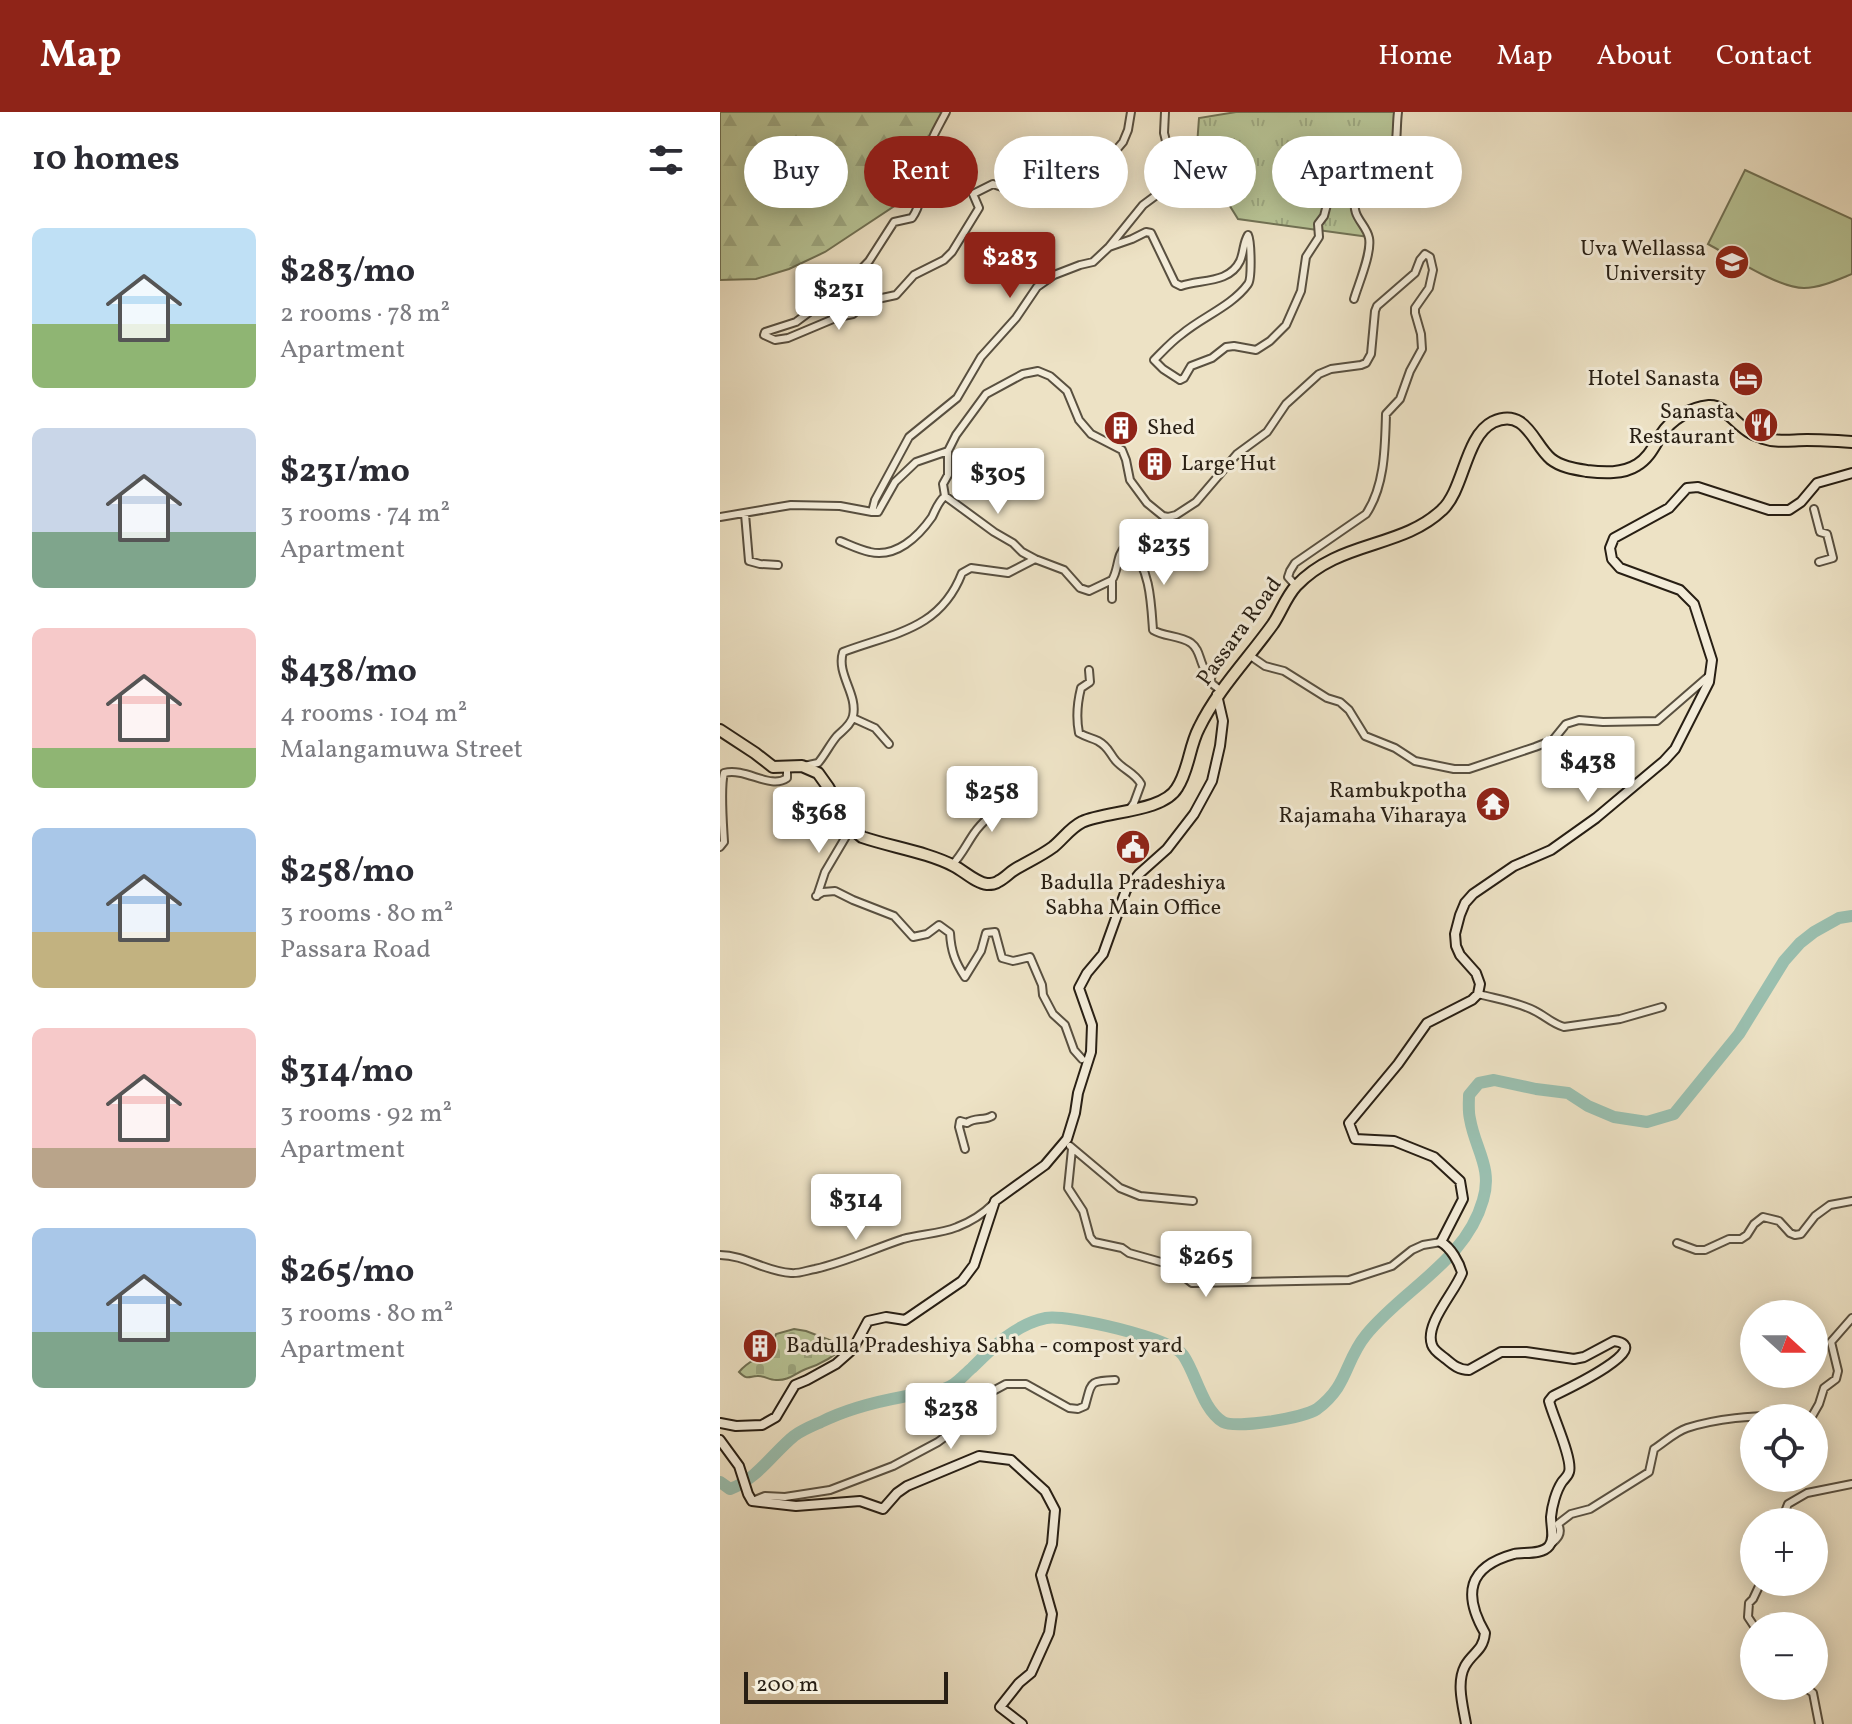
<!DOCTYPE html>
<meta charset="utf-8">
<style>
:root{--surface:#fff;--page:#f7f7f7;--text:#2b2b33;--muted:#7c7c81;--accent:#8f2418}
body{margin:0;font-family:Vollkorn,serif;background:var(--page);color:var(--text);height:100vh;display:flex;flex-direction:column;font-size:30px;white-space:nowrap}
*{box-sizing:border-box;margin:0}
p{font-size:26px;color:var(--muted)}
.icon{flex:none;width:44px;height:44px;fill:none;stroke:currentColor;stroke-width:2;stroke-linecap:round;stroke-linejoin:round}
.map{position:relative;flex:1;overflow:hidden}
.details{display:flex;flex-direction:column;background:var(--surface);width:720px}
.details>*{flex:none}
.guide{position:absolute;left:24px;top:24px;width:760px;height:72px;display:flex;gap:16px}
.needle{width:52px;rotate:111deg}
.fabs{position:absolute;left:1020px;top:1188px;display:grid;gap:16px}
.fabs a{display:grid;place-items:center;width:88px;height:88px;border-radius:50%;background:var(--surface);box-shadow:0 4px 20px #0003;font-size:40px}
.scale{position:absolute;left:24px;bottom:20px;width:204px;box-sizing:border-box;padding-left:8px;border:4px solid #281f14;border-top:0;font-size:22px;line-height:28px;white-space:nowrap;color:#281f14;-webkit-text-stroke:6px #f3ecd9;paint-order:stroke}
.price{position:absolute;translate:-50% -68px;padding:0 18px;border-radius:8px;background:#fff;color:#222;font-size:26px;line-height:52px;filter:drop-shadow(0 2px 4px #0008)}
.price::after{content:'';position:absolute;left:50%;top:48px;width:24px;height:18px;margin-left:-12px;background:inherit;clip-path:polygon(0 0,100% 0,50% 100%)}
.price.current{background:var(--accent);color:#fff}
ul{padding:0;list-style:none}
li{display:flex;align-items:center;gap:24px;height:200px;padding:0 32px}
li span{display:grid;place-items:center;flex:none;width:224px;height:160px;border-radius:12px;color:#555}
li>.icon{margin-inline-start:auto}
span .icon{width:96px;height:96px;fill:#fffc;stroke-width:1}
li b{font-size:34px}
h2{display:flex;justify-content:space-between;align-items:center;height:96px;padding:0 32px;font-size:34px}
.pill{padding:0 28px;border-radius:36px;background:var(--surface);box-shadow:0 4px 20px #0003;font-size:28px;line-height:72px}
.pill.current{background:var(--accent);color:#fff}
header{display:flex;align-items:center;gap:48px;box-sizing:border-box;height:112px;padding:0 40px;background:var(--accent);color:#fff}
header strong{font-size:38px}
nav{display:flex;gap:44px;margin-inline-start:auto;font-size:28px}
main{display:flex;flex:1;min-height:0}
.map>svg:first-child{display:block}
</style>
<header>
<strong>Map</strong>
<nav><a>Home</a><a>Map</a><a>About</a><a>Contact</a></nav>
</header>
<main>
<section class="details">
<h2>10 homes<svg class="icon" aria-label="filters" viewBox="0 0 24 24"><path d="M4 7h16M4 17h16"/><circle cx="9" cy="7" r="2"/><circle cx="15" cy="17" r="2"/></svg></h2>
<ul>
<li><span style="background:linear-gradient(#bfe0f5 60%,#8fb573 0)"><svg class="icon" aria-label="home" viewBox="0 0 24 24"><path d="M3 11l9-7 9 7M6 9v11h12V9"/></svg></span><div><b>$283/mo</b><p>2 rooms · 78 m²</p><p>Apartment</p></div></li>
<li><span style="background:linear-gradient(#c9d6e8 65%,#7fa58c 0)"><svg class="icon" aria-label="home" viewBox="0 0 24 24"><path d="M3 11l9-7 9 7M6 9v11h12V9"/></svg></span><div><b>$231/mo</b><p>3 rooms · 74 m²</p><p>Apartment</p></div></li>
<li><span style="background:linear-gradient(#f6c9c9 75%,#8fb573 0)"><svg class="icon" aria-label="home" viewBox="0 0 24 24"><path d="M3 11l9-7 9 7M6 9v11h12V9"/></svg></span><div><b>$438/mo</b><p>4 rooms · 104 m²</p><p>Malangamuwa Street</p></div></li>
<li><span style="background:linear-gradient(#a9c7e8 65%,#c2b280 0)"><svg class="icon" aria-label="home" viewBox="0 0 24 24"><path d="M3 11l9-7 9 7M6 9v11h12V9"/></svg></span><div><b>$258/mo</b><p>3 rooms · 80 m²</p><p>Passara Road</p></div></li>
<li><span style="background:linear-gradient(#f6c9c9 75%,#b9a48a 0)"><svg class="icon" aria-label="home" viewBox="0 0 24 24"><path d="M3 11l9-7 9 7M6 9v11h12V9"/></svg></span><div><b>$314/mo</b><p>3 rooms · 92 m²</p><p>Apartment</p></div></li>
<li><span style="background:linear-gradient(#a9c7e8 65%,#7fa58c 0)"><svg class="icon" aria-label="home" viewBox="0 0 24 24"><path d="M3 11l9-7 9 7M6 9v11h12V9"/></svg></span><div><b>$265/mo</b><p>3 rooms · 80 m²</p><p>Apartment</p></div></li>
</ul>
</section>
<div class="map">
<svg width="1132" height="1612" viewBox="0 0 1132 1612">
<defs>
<pattern id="grass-tufts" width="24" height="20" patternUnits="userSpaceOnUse" patternTransform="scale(2)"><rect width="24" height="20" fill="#b7c395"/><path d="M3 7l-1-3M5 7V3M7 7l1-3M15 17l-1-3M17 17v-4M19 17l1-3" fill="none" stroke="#9da780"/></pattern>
<pattern id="forest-firs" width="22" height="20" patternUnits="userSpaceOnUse" patternTransform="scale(2)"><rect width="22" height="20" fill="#b7c395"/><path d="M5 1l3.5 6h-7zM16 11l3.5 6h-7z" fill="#9da780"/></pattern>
<pattern id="cemetery-stones" width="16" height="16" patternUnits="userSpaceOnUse" patternTransform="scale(2)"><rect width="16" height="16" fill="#b7c395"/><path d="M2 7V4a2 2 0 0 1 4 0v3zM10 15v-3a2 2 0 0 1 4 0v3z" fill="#9da780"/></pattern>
</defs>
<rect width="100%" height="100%" fill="#ede2c5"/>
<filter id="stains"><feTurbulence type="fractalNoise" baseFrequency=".0025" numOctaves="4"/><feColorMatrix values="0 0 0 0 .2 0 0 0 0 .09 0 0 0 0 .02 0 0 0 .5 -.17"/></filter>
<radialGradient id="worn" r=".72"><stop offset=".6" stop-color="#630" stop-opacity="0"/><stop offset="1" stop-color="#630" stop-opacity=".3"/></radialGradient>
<path fill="url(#grass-tufts)" stroke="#707154" stroke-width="2" d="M516,0h162l-5,48 -34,30 -4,16 14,31 -131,-18 -15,-24 -21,-10 -7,-12 4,-55z"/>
<path fill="url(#forest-firs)" stroke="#707154" stroke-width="2" d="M0,0h223l-9,28 -23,55 -86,57 -36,17 -33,10 -36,1z"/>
<path fill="url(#cemetery-stones)" stroke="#707154" stroke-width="2" d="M74,1217l12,2 39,15c-11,11 -24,18 -39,23 -11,4 -17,12 -30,11 -7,0 -13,-5 -19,-4 -9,1 -10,4 -18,-4 15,-18 29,-11 37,-38z"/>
<path fill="#b7c395" stroke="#707154" stroke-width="2" d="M1025,58l107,49v55c-15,6 -32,14 -48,14 -26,0 -72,-31 -96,-44z"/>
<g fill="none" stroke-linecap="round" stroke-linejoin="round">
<path stroke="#9abfaf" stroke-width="12" d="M0,1370l10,7c26,-9 43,-36 64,-53 8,-6 18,-10 27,-14 24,-12 54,-20 81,-25 16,-3 38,-4 52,-13 6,-4 12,-11 18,-16 21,-21 44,-44 74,-50 21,-4 125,20 137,37 13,18 19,54 40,67 13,7 81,-4 94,-13 32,-24 27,-47 49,-74 37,-46 100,-74 117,-135 10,-32 -8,-51 -13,-81 -2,-8 -1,-17 -1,-24l10,-12 15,-3 42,9 32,4 20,13 26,11 33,5 27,-8 65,-80 45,-73 16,-18 14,-11 25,-14 13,-2"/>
<g stroke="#595040" stroke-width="10">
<path id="street" d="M226,0c-7,14 -16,27 -19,42 -5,22 -2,45 -15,64l-18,4 -25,39 -22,23 -51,38 -31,10 -1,3 11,5 13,-2 50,-21 15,-3 15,-13 28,-6 18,-20 30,-15 8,-8 27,-44 -6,-14 20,-10 35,12 36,-11 24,-12 18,-11 17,-20 5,-12 3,-18
M389,135l23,-8 14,-7 5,1 24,50 6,3c19,-7 48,-2 59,-25 4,-9 3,-18 8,-26 3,6 4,44 0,49 -16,22 -46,33 -66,50 -10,7 -19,17 -28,26l9,9 17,11 4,-2 7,-12 21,-8 14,-11 8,-1 22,4 14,-9 16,-16 15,-34 5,-34 13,-20 -1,-13 6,-8 5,-19
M634,187c4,-14 18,-46 15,-61 -3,-15 -19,-21 -13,-41 6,-17 27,-20 35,-35 7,-13 5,-35 7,-50
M228,339v24l-5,9 2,12 49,36 19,11 9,9 13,7
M1094,397l6,23 7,2 6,24 -14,4
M152,400l3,-12 34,-63 48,-39 24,-41 35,-39 21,-31 17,-12 26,-10 13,-3 16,-15 34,-42 23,-17 5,-27 -7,-28 1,-21
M25,402l4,47 11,3 18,1
M0,405l71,-12 49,1 32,6h6l17,-30 21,-20 32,-11 8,-16 30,-41 37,-20 15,-3 12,5 17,15 12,29 12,14 31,16 4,10 4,20 17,23 16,13 5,1 8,-2 20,-13 41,-48 30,-22 19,-28 33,-30 12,-5 30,-4 5,-2 5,-9 4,-43 2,-5 38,-33 5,-13 5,-6 5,3 3,13 -4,18 -14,20v5l6,21 1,15 -12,22 -10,28 -14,15c-1,33 -1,72 -20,100l-71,49 -5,8 -2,6 8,9
M120,429c10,4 20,9 30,11 26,6 48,-15 62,-35 4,-8 6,-15 13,-21
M392,468c7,-11 4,-25 14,-34l4,1c20,22 21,54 23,83 11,7 26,5 38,13 8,6 8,14 12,23 1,2 7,7 9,9l-2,7 10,8
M529,543l16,11 19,5 43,27 13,4 9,8 16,26 30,12 20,13 39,8h15l66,-22 18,-7 13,-16 13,-4 24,2 54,-1 53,-46
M369,558l1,12 -9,6c-4,16 -5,30 -2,45 7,4 13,5 19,8 11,6 11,12 18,20 8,9 19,12 25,23l-7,19 -5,7
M133,606l22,10 14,16
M84,654l14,-3c7,-8 12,-19 19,-27 6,-6 14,-11 16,-20 5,-22 -17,-42 -10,-64 50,-19 97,-22 119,-79l9,-5 37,5 27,-14 29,11 16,18 9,3 23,-11v19
M0,735l4,-5c-1,-18 -4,-54 0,-69 22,-6 46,17 63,5v-11
M232,753c10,-10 15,-22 23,-33 11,-16 27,-22 33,-42
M96,784l7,-4 12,-1 18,9 41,16 19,21 14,-3 12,-9 11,8c1,18 5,29 15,44l16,-26 5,-18 9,-1 7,26 11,3 17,-4 12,28 1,10 10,19 12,11 9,25 8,9
M97,784l8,-24 26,-44
M758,882c19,5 40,8 57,17 10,5 18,13 29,16l56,-8 42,-12
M350,1034l50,42 20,8 53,5
M245,1037l-6,-22 1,-6 7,2c8,-6 17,-2 25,-7
M352,1037l-4,39 15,23 7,26 4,5 28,6 7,5 39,11 24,19 157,-3 43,-14 20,-16 11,-5 18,-3
M957,1131l19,7h9l24,-11h12l6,-4 7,-11 9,-7 16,4 11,12 5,2 6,-1 14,-18 15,-11 22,-4
M0,1143c25,0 46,17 71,18 8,1 17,-3 24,-4 31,-7 58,-20 88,-30 17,-5 37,-5 54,-12 13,-5 26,-13 36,-23
M1091,1306l8,-14 5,-16 12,-9 2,-8 -7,-29 21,-24
M35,1388l10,-4 20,1 45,-7 63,-24 45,-24 27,-20 28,-31 13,-7h20l43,24 9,1 7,-3c7,-24 3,-25 30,-26
M1061,1410l7,-18 19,-11 45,-9
M830,1433c7,-6 13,-11 8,-21l13,-10 19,-5 59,-37 5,-23c11,-7 21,-17 33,-21 31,-10 65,-12 97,-13l3,3
M1034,1514l-6,-9 1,-14 4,-4 8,-17
M1083,1574l10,7 6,31"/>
</g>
<g stroke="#281f14" stroke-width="12">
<path id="secondary" d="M0,1311l16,3 26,-1 14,-8 19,-32 12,-5 29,-16 17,-15 15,-28 18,-4 19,3 57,-39 12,-16 21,-64 50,-36 22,-26 8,-26 3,-20 13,-41 1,-27 -13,-37 8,-15 16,-19 23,-64 13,-16 28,-25 27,-35 18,-33 8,-35 3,-25 -6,-26
M0,1328l19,26 9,28 4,7 44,5 64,-5 23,8 14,-16 10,-7 72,-30 32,4 34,31 10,19 -3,34 -11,31 11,39 -3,19 -18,40 -12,10 -19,24 22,17
M746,1612c-3,-18 -10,-41 -1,-58 8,-14 18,-15 20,-33 -22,-38 -18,-66 29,-79 9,-2 28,1 35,-8 6,-8 2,-19 2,-29 1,-11 5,-26 11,-35 3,-4 6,-6 7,-10 4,-13 -16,-55 -20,-71l4,-5c6,-3 105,-49 61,-55l-30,16 -10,2 -48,-7h-25l-32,18c-10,0 -16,-5 -23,-11 -5,-4 -12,-8 -14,-14 -8,-21 23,-53 30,-72 -3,-11 -11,-25 -21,-31l22,-43 -3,-18 -26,-24 -40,-16 -39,-2 -6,-16 49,-59 29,-41 45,-23 6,-6 2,-10 -4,-11 -16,-18 -4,-9 -1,-12 5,-19 5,-12 8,-9 41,-28 37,-16 45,-32 68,-57 11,-12 34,-67 3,-22 -18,-56 -14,-14 -60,-22 -8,-9 -2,-11 4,-10 55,-30 18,-20 11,-1 71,23h20l12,-8 16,-19 35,-10"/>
</g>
<g stroke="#281f14" stroke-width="14">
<path id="highway" d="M0,618l35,23 18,14 29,-1 16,7 10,14 23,41 11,9c29,10 65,15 92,29 10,5 22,17 33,18 5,0 8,0 12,-3 6,-3 10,-8 15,-11 13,-8 27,-14 39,-23 10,-8 17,-19 29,-25 24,-11 81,-10 95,-34 12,-18 12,-41 22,-60 19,-39 49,-69 74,-104 8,-12 13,-27 23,-38 43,-46 105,-37 146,-76 22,-20 23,-74 51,-88 33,-15 40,22 58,37 10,8 24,10 36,12 17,2 36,3 50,-6 12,-7 17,-19 24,-30 10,-16 29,-27 48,-29 16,-1 28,20 42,27 3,2 8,3 12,5 14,5 29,2 44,2 15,0 30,1 45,2"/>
</g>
<use href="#street" stroke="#f3ecd9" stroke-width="6"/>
<use href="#secondary" stroke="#f3ecd9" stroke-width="8"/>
<use href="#highway" stroke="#ede2c5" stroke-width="10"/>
</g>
<defs>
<g id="university-disc" transform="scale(1.8)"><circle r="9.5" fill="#8f2418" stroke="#f3ecd9"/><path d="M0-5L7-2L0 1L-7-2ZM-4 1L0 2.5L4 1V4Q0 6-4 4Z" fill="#fff"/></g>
<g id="hotel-disc" transform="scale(1.8)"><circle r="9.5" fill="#8f2418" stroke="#f3ecd9"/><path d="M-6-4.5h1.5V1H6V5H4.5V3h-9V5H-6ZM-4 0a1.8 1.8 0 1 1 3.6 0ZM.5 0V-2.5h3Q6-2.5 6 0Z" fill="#fff"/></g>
<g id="restaurant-disc" transform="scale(1.8)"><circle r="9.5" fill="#8f2418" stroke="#f3ecd9"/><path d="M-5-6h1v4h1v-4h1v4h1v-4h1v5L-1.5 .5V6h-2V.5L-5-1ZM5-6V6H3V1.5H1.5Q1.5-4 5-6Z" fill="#fff"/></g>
<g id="building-disc" transform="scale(1.8)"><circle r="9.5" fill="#8f2418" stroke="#f3ecd9"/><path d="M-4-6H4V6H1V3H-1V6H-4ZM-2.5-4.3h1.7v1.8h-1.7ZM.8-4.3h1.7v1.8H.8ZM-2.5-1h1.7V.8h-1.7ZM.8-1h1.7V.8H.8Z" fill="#fff"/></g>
<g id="temple-disc" transform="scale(1.8)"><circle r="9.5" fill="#8f2418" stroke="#f3ecd9"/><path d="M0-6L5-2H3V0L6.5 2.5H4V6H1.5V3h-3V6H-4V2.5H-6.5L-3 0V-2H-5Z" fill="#fff"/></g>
<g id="civic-disc" transform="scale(1.8)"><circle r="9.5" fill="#8f2418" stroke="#f3ecd9"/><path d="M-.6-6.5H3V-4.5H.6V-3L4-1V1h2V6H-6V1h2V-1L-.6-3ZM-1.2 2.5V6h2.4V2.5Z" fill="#fff"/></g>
</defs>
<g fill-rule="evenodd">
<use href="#university-disc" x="1012" y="150"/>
<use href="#hotel-disc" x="1026" y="267"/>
<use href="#restaurant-disc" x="1041" y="313"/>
<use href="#building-disc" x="401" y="316"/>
<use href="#building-disc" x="435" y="352"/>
<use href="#temple-disc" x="773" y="692"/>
<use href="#civic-disc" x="413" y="735"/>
<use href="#building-disc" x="40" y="1234"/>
</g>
<g text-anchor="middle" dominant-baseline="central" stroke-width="6" stroke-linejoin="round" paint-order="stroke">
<g font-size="22" fill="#281f14" stroke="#f3ecd9" text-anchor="end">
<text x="986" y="137">Uva Wellassa<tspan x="986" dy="25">University</tspan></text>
<text x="1000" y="267">Hotel Sanasta</text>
<text x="1015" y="300">Sanasta<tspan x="1015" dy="25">Restaurant</tspan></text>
<text x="427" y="316" text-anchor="start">Shed</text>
<text x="461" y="352" text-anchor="start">Large Hut</text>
<text x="747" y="679">Rambukpotha<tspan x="747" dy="25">Rajamaha Viharaya</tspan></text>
<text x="413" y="771" text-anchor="middle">Badulla Pradeshiya<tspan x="413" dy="25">Sabha Main Office</tspan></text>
<text x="66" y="1234" text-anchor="start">Badulla Pradeshiya Sabha - compost yard</text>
</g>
<g font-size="22" fill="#281f14" stroke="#f3ecd9">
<text transform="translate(520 520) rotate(-54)">Passara Road</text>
</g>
</g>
<rect width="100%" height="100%" filter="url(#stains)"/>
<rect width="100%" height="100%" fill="url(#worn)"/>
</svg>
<div class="fabs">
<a><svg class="needle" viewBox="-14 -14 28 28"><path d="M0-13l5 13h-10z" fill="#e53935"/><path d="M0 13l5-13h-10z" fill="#7c7c81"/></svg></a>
<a><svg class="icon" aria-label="locate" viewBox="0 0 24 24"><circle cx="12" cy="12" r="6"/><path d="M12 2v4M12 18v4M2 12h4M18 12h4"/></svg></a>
<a>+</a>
<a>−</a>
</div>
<div class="scale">200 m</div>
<b class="price current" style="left:290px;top:188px">$283</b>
<b class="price" style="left:119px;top:220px">$231</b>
<b class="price" style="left:278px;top:404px">$305</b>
<b class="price" style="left:444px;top:475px">$235</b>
<b class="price" style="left:868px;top:692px">$438</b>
<b class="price" style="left:272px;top:722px">$258</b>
<b class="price" style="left:99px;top:743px">$368</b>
<b class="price" style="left:136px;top:1130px">$314</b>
<b class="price" style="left:486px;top:1187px">$265</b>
<b class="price" style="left:231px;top:1339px">$238</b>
<div class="guide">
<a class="pill">Buy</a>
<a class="pill current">Rent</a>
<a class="pill">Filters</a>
<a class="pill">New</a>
<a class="pill">Apartment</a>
</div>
</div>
</main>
